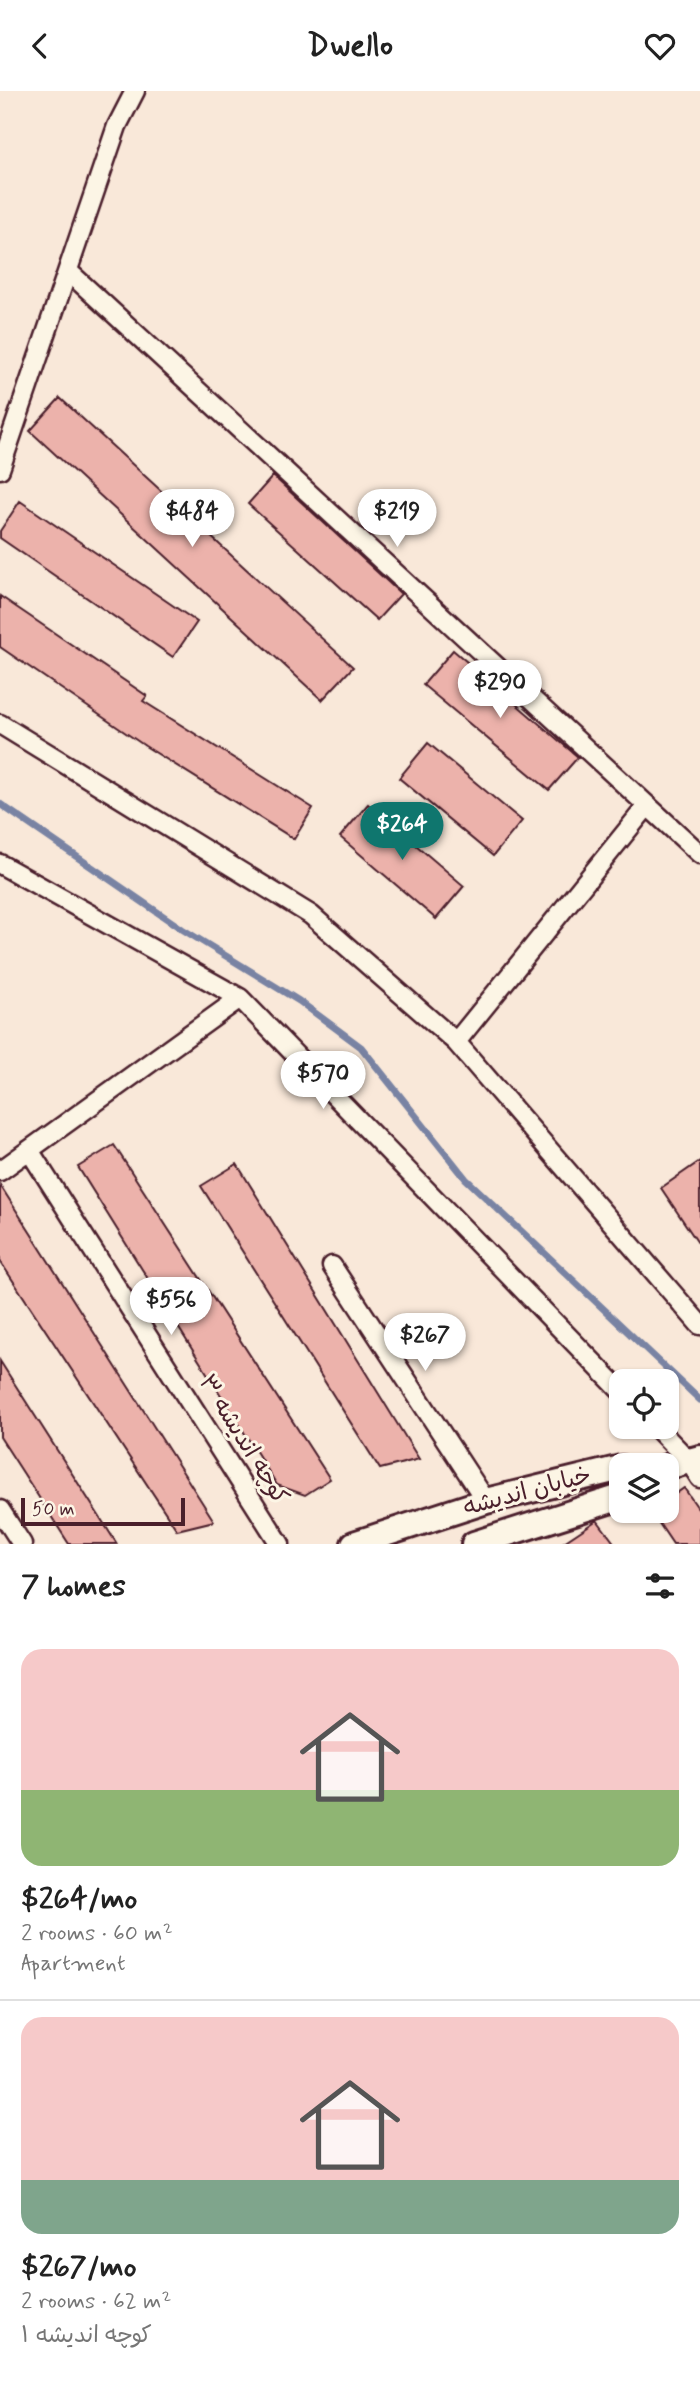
<!DOCTYPE html>
<meta charset="utf-8">
<style>
:root{--surface:#fff;--page:#f6f6f6;--text:#222;--muted:#767676;--line:#e0e0e0;--accent:#0f766e}
body{margin:0;font-family:Mynerve,"Playpen Sans Arabic",sans-serif;background:var(--page);color:var(--text);height:100vh;display:flex;flex-direction:column;font-size:26px;white-space:nowrap}
*{box-sizing:border-box;margin:0}
p{font-size:23px;color:var(--muted)}
.icon{flex:none;width:38px;height:38px;fill:none;stroke:currentColor;stroke-width:2;stroke-linecap:round;stroke-linejoin:round}
.map{position:relative;height:1453px;overflow:hidden}
.panel{display:flex;flex-direction:column;background:var(--surface);flex:1}
.panel>*{flex:none}
.fabs{position:absolute;left:609px;top:1278px;display:grid;gap:14px}
.fabs a{display:grid;place-items:center;width:70px;height:70px;border-radius:14px;background:var(--surface);box-shadow:0 2px 5px #0004;font-size:35px}
.scale{position:absolute;left:21px;bottom:18px;width:164px;box-sizing:border-box;padding-left:7px;border:4px solid #4a1f2b;border-top:0;font-size:19px;line-height:24px;white-space:nowrap;color:#4a1f2b;-webkit-text-stroke:5px #fcf5e5;paint-order:stroke}
.price{position:absolute;translate:-50% -60px;padding:0 16px;border-radius:24px;background:#fff;color:#222;font-size:23px;line-height:46px;filter:drop-shadow(0 2px 4px #0008)}
.price::after{content:'';position:absolute;left:50%;top:42px;width:21px;height:16px;margin-left:-10px;background:inherit;clip-path:polygon(0 0,100% 0,50% 100%)}
.price.on{background:var(--accent);color:#fff}
ul{padding:0;list-style:none}
li{display:grid;align-content:center;gap:14px;height:371px;padding:0 21px}
li+li{border-top:2px solid var(--line)}
li span{display:grid;place-items:center;height:217px;border-radius:21px;color:#555}
li>.icon{margin-inline-start:auto}
span .icon{width:126px;height:126px;fill:#fffc;stroke-width:1}
li b{font-size:30px}
h2{display:flex;justify-content:space-between;align-items:center;height:84px;padding:0 21px;font-size:30px}
header{display:flex;justify-content:space-between;align-items:center;height:91px;padding:0 21px;background:var(--surface);font-size:32px;font-weight:800}
.map>svg:first-child{display:block}
</style>
<header><svg class="icon" aria-label="back" viewBox="0 0 24 24"><path d="M15 5l-7 7 7 7"/></svg>Dwello<svg class="icon" aria-label="heart" viewBox="0 0 24 24"><path d="M12 20l-8-8c-3-5 5-10 8-4 3-6 11-1 8 4z"/></svg></header>
<div class="map">
<svg width="700" height="1453" viewBox="0 0 700 1453">
<rect width="100%" height="100%" fill="#f9e8d9"/>
<filter id="ink" filterUnits="userSpaceOnUse"><feTurbulence type="fractalNoise" baseFrequency=".0143" numOctaves="2"/><feDisplacementMap in="SourceGraphic" scale="14" xChannelSelector="R" yChannelSelector="G"/><feConvolveMatrix kernelMatrix="1 2 1 2 8 2 1 2 1" color-interpolation-filters="sRGB"/></filter>
<g filter="url(#ink)">
<g fill="none" stroke-linecap="round" stroke-linejoin="round">
<path stroke="#7983a3" stroke-width="7" d="M0,713l182,125 117,72 62,46 105,132 234,221"/>
</g>
<path fill="#ecb2ab" stroke="#4a1f2b" stroke-width="2" d="M60,307l293,269 -31,33 -292,-269z
M273,385l128,118 -24,26 -129,-116z
M20,410l177,121 -24,35 -173,-119v-7z
M0,505l147,100 -4,5 170,107 -19,31 -149,-93 -145,-99z
M453,559l125,107 -29,33 -126,-105z
M428,652l94,78 -29,35 -94,-78z
M368,713l96,82 -28,33 -96,-82z
M114,1054l216,334 -25,16 -28,-10 -199,-318z
M700,1070v85l-39,-58z
M237,1073l182,295 -39,10 -179,-283z
M0,1094l214,336 -37,9 -177,-269z
M0,1270l117,183h-48l-69,-107z
M684,1397l16,23v33h-27l-23,-34h17v-10z
M597,1429l18,24h-54z"/>
<g fill="none" stroke-linecap="round" stroke-linejoin="round">
<g stroke="#4a1f2b" stroke-width="23">
<path id="street" d="M69,181l631,582
M0,378l117,-343 18,-35
M0,633l311,191 145,127 244,283
M0,773l240,134 381,393
M456,951l191,-236
M29,1059l251,394
M0,1080l240,-173
M332,1175l154,235
M655,1335l34,35 11,17
M0,1419l22,34"/>
</g>
<g stroke="#4a1f2b" stroke-width="30">
<path id="secondary" d="M667,1376l33,-9
M354,1453l132,-43 135,-33
M474,1453l147,-47"/>
</g>
<use href="#street" stroke="#fcf5e5" stroke-width="18"/>
<use href="#secondary" stroke="#fcf5e5" stroke-width="24"/>
</g>
</g>
<g text-anchor="middle" dominant-baseline="central" stroke-width="6" stroke-linejoin="round" paint-order="stroke">
<g font-size="24" fill="#4a1f2b" stroke="#fcf5e5">
<text transform="translate(243 1349) rotate(58)">کوچه اندیشه ۳</text>
<text transform="translate(527 1401) rotate(-15)">خیابان اندیشه</text>
</g>
</g>
</svg>
<div class="fabs">
<a><svg class="icon" aria-label="locate" viewBox="0 0 24 24"><circle cx="12" cy="12" r="6"/><path d="M12 2v4M12 18v4M2 12h4M18 12h4"/></svg></a>
<a><svg class="icon" aria-label="layers" viewBox="0 0 24 24"><path d="M12 4l9 5-9 5-9-5zM3 14l9 5 9-5"/></svg></a>
</div>
<div class="scale">50 m</div>
<b class="price" style="left:192px;top:458px">$484</b>
<b class="price" style="left:397px;top:458px">$219</b>
<b class="price" style="left:500px;top:629px">$290</b>
<b class="price on" style="left:402px;top:771px">$264</b>
<b class="price" style="left:323px;top:1020px">$570</b>
<b class="price" style="left:171px;top:1246px">$556</b>
<b class="price" style="left:425px;top:1282px">$267</b>
</div>
<section class="panel">
<h2>7 homes<svg class="icon" aria-label="filters" viewBox="0 0 24 24"><path d="M4 7h16M4 17h16"/><circle cx="9" cy="7" r="2"/><circle cx="15" cy="17" r="2"/></svg></h2>
<ul>
<li><span style="background:linear-gradient(#f6c9c9 65%,#8fb573 0)"><svg class="icon" aria-label="home" viewBox="0 0 24 24"><path d="M3 11l9-7 9 7M6 9v11h12V9"/></svg></span><div><b>$264/mo</b><p>2 rooms · 60 m²</p><p>Apartment</p></div></li>
<li><span style="background:linear-gradient(#f6c9c9 75%,#7fa58c 0)"><svg class="icon" aria-label="home" viewBox="0 0 24 24"><path d="M3 11l9-7 9 7M6 9v11h12V9"/></svg></span><div><b>$267/mo</b><p>2 rooms · 62 m²</p><p>کوچه اندیشه ۱</p></div></li>
</ul>
</section>
